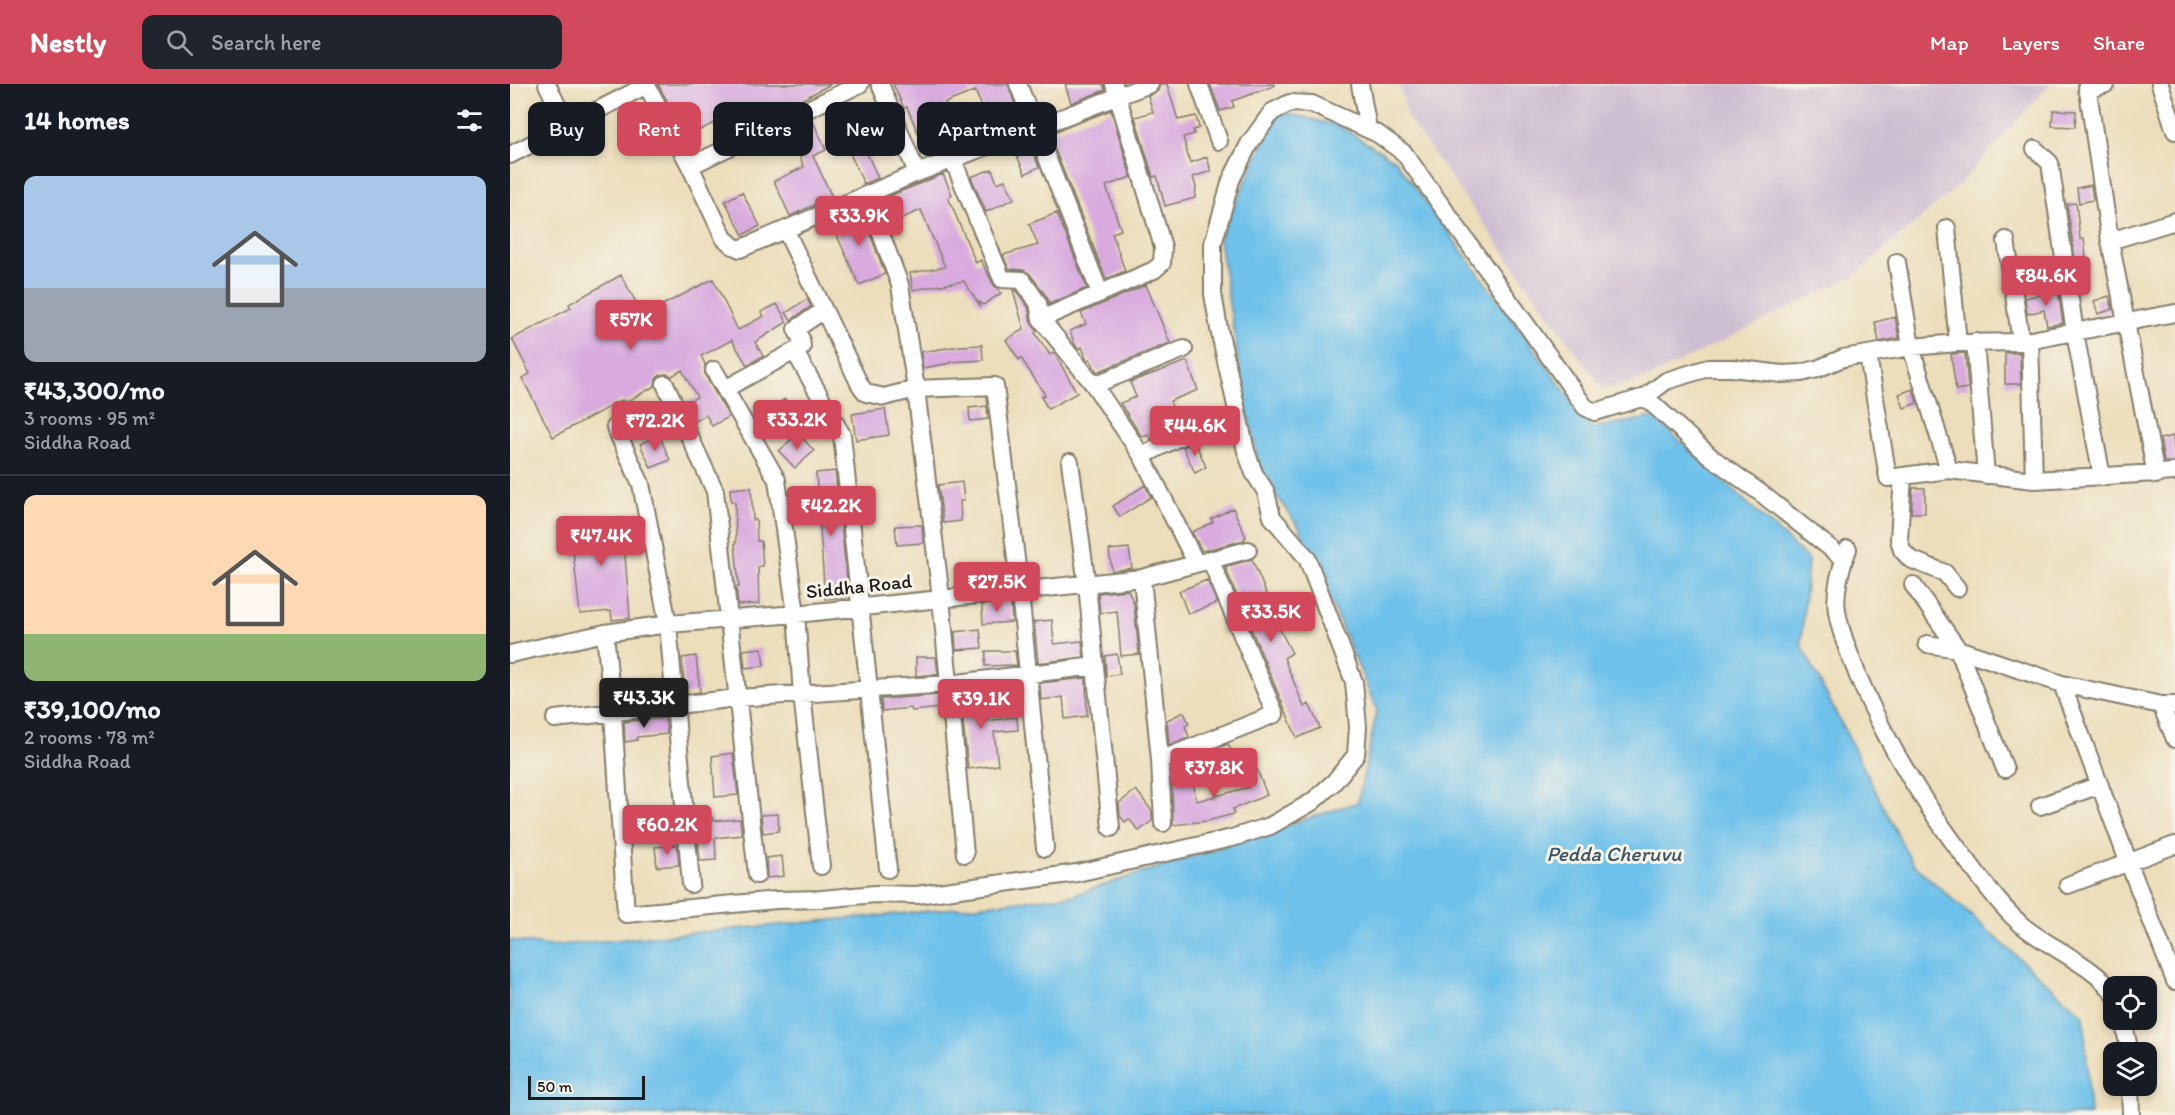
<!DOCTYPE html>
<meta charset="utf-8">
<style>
:root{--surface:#171b24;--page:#20242c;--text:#f1f3f6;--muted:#9ea1a6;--line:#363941;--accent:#d1495b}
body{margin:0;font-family:Itim,sans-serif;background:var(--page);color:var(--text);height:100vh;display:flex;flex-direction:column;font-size:22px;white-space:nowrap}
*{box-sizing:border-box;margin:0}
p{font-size:20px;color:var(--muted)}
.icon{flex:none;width:33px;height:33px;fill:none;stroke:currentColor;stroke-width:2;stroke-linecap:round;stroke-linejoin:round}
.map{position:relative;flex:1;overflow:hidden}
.panel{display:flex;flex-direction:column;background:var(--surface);width:510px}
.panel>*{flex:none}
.hud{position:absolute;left:18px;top:18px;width:570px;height:54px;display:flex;gap:12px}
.fabs{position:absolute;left:1593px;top:892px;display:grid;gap:12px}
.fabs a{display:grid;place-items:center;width:54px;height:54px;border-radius:12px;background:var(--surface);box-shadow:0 3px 9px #0003;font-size:30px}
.scale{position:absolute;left:18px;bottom:15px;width:117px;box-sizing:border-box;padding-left:6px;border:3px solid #1c1c1c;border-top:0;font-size:16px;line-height:21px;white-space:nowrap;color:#1c1c1c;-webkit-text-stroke:4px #f7f3e8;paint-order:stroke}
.price{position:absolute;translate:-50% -51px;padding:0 14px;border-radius:6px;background:var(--accent);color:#fff;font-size:20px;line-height:39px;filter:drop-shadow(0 2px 3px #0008)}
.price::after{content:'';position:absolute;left:50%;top:36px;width:18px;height:14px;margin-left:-9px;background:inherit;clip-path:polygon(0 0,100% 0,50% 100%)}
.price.current{background:#222;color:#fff}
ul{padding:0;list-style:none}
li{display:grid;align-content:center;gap:12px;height:318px;padding:0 24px}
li+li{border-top:2px solid var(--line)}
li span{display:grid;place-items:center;height:186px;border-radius:12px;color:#555}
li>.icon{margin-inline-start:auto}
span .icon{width:108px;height:108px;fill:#fffc;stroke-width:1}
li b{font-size:26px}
h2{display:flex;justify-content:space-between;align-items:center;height:72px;padding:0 24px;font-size:26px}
.pill{padding:0 21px;border-radius:12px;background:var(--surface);box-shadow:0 3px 9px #0003;font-size:21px;line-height:54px}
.pill.current{background:var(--accent);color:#fff}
header{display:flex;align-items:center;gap:36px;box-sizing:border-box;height:84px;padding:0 30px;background:var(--accent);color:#fff}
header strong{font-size:28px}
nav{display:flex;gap:33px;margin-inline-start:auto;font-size:21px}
.search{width:420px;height:54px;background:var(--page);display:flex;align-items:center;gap:15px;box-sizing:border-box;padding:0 21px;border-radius:12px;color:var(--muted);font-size:22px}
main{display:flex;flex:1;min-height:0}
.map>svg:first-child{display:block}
</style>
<header>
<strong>Nestly</strong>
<div class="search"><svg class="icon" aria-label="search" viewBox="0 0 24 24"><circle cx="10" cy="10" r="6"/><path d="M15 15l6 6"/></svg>Search here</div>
<nav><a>Map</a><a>Layers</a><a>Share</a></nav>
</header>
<main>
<section class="panel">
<h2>14 homes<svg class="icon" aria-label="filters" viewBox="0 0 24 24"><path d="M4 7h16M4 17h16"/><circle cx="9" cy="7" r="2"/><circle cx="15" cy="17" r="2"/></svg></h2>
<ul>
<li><span style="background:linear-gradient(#a9c7e8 60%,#9aa5b1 0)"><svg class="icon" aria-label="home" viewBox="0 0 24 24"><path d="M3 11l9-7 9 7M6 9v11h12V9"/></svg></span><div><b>₹43,300/mo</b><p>3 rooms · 95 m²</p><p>Siddha Road</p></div></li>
<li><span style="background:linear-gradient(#ffd9b3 75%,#8fb573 0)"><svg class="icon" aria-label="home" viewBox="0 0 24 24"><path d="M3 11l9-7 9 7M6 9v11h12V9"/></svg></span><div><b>₹39,100/mo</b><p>2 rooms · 78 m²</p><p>Siddha Road</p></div></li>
</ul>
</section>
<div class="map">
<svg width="1665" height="1031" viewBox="0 0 1665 1031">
<rect width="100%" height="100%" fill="#f7f3e8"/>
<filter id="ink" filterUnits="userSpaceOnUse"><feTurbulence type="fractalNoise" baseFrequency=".0167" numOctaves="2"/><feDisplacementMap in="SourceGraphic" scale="12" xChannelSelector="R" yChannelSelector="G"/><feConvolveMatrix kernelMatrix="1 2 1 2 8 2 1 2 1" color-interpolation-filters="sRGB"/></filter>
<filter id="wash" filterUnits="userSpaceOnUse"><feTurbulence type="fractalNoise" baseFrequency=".008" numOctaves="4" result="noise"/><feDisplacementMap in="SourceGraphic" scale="24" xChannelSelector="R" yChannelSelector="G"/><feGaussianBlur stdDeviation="1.35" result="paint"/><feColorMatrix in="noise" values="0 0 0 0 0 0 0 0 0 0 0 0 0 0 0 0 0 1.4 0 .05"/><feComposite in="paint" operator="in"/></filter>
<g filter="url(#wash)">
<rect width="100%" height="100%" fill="#ecdebb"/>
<path fill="#cebed1" d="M889,0h651l-91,101 -104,90 -207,103 -45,12 -196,-273z"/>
<path fill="#6ec1ea" stroke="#456e83" stroke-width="1.5" d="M768,27l61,15 56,34 197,268 62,-11 154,142 -7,85 111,219 172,153 6,99h-1580v-175l40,6 369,-34 155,-17 284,-93 19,-92 -78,-183 -38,-53 -17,-77 -25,-158z"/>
<g id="blocks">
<path fill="#d8aade" d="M148,0h173l-45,24 -3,-4 -31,16 -7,-12 -51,25 -15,-30 -8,5z
M383,0h115l12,35 -27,12 -18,-40 -30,12 19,41 -36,13 -21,-50 -3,1z
M555,0h38l2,6 -34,13z
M650,0h7l11,36 18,-4 3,12 -6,2 1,4 -11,3 7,26 17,-6 4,14 -18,6 3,10 -1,11 -30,8 -8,-30 -4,1 -18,-60 18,-5 -5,-16 10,-5z
M700,0h64v2l-42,15 2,6 -14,4z
M601,26l20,67 -25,9 15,44 -9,3 13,38 -19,8 -57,-145z
M1543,26l23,1 -1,16 -23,-1z
M302,35l14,31 -13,6 19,41 -42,19 -16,-35 30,-14 -16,-37z
M352,58l16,36 -14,6 -16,-35z
M520,60l9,23 -14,7 -10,-23z
M482,85l5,14 8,-3 9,19 -28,13 -15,-35z
M433,90l9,21 -4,2 28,66 5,-3 12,24 8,9 -18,12 -3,-3v4l-16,-25 -51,9 -3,-17 35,-6 -24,-57 -32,14 -9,-24z
M1581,101l2,15 -14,3 -2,-15z
M232,108l18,34 -17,9 -18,-34z
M1566,119l4,36h4l2,18 -11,2 -8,-55z
M351,125l24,65 -26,11 -28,-63z
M547,129l30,75 -38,16 -2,-7 -17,-23 -7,-4 -14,-1 -6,-14 35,-10 -9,-21z
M111,191l22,40 70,-36 25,51 26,-14 -3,-4 16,-8 10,18 -32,20 8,14 -16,9 -15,-25 -31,16 4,8v11l24,42 -17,9 -6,-11 -12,7 -9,-19 12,-6 -15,-27 -10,6 -6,-2 -6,1 -4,4 -1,7 -31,17 -2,-3 -69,37 -31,-59 8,-4 -18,-35 59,-31 -2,-4z
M636,201l24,58 -73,29 -7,-13 -3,1 -1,-2 -4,-11 -3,2 -4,-4 -5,-14 16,-7 -5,-11z
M503,206h3l12,17 3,16 6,8 -2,2 15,22 4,-3 23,41 -29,16 -7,-12 4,-2 -24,-37 -2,2 -13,-20 18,-11z
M1548,207l5,32 -16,3 -3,-16 -17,4 -2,-16z
M1599,212l4,13 -15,5 -4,-13z
M297,215l4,7 -20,14 -5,-7z
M1385,233l4,21 -20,4 -4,-20z
M472,261l1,15 -32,2v1l-28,5 -2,-16 39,-6z
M1455,269l3,35 -12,2 -5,-36z
M1495,269h15l1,31h-16z
M677,277l11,29 -28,11 9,24 -28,15 -2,-5 -7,2 -22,-34 16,-6 -6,-15z
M1403,305l4,14 -13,5 -5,-14z
M275,315l9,15 -31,18 -9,-14z
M477,322l1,13 -18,2 -1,-13z
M375,325l4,26 -33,5 -4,-26z
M288,349l16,18 -19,17 -16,-17z
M149,351l11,25 -19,8 -11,-24z
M1663,352l2,26h-11l-4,-23z
M685,358l11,25 -11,6 -12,-26z
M325,387l14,126 -24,2 -9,-126z
M452,398l2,19h-4l1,20 -18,2 -5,-38z
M635,401l6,12 -31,20 -7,-11z
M241,403l2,33h3l1,21h4l2,25 -5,1 1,37 -21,1 -2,-18h3l-4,-44h1l-1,-41h-4l-1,-13z
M1403,404h12v25h-14z
M723,424l13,29 -2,1 1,2 -43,11 -10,-19 21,-10 -2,-3z
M112,434l8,100 -18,2 -1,-9 -31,3 -10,-91z
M412,441l1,18 -26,2 -2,-19z
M619,464l3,20 -20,3 -3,-21z
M742,475l23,56 -2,1 19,37 -8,5 20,49 5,-3 11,24 -23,10 -72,-171z
M697,496l10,23 -29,11 -9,-23z
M618,506l6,14 5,50 -18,2 -4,-45 -17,2 -2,-20z
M501,518l1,20 -29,2 -1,-19z
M542,536l2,24 28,-3 2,16 -46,6 -4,-41z
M470,545l2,19 -26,2 -1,-18z
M252,564l2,18 -19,2 -2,-18z
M476,567h29l2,14 -32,1z
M607,570l3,20 -14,2 -1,-20z
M186,572l4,36 -15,2 -3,-36z
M406,573h20l2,17 -22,2z
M576,594l1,38 -22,3 -2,-22 -22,3 -1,-17z
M474,606l3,31 30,-4 1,13 -24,2 4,33 -30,4 -8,-76z
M430,611l1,13 -29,3 -1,-3 -29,3 -1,-12z
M674,628l5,12 -4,2 4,11 -20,8 -2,-25z
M155,634l2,16 -30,3v3l-12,2 -1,-20z
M718,660l7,14 -14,6 -6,-15z
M223,669l5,42 -23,2 -3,-41z
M743,675l14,36 -34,14 1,5 -27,7 -34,4 -1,-43 21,-3 3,22 39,-10 14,-4 -9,-22z
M626,706l16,21v10l-13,10 -10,-12 -4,3 -5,-6 -1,-13z
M268,730l1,17 -16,2 -2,-18z
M203,734v3l27,-2 2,16 -27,3 1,22 -16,1 -4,-40z
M167,761l2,20 -22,2 -2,-20z
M272,772l2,20 -17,2 -1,-20z"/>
</g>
</g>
<g filter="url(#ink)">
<use href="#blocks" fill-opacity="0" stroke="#847d6c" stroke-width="1.5"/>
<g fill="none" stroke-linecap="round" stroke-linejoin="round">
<g stroke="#847d6c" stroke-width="20">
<path id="minor" d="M37,0l20,42
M136,0l44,82 34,72 9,8 7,3 177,-76 233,-89
M370,0l37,89
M508,0l82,209
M689,0l20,57
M850,0l8,45
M1577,0l23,157 46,234
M1650,0l15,47
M1577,6l19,-6
M1525,65l15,14 25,170 27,144
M0,71l137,-70
M443,76l49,119 20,1 16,23 3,16 53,66 48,71 54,107
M180,82l170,-82
M357,112l33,89 16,104 25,209 24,256
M1437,144l11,115
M276,147l74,154 6,8 18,4 32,-8 79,-3 25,205 25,257
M1496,156l15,102
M1600,157l65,-20
M1387,178l14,85 38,123
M531,235l113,-49 8,-7 1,-16 -49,-163
M1520,256l4,140
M1465,258l11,133
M285,268l47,83 46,434
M1358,271l20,123 61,-8 85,10 141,-8
M204,286l63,110 19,134 6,80 19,172
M155,300l50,107 42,384
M584,301l90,-36
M215,305l77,-42 -1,-8 -5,-10 28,-19
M1135,313l21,-16 42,-13h24l50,6 19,-1 16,-4 26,-11 68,-11 47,-4 63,-1 154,-29
M105,343l26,57 27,140 23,260
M632,372l59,-30
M560,378l17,123 24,243
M1393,392l-4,63 3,11 8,9 35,14 12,15
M1338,465c-7,19 -14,41 -11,62 3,22 13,44 21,65 29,69 68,132 114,191 16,21 31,42 51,59 25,21 74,41 91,68
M632,494l18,182 3,63
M1403,501l45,64 -31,-5
M95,549l8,81 13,200 151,-14 45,-1 53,-5 41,1 161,-22 155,-35 38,-12 42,-24 22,-20 22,-27 2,-28 -4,-45 -47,-124 -35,-41 -6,-25 -12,-19 -8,-22 -27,-122 -6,-35v-50l18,-64 18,-36 23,-32 18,-9 22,1 66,30 26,19 181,254 10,5 50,-15 66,60 51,37 82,65
M0,570l95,-21 63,-9 128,-10 346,-36 106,-28
M1552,600l66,177 47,120
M1651,621l14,34
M45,635l183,-21 211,-14 146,-18
M650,676l115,-46 -65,-155
M1495,685l-47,-120 104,35 99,21h14
M1530,722l60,-21
M1558,801l107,-40
M1613,936l7,33
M1620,1002l1,29"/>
</g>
<use href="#minor" stroke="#fff" stroke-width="16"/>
</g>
</g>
<g text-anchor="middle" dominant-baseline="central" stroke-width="6" stroke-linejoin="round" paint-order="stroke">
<g font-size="20" fill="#1c1c1c" stroke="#f7f3e8">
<text transform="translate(349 502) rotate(-6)">Siddha Road</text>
</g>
<g font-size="21" font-style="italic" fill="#395664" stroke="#f7f3e8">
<text x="1104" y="769">Pedda Cheruvu</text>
</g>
</g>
</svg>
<div class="fabs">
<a><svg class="icon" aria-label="locate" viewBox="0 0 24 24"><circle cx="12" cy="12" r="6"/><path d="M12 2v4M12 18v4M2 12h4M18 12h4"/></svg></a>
<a><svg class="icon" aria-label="layers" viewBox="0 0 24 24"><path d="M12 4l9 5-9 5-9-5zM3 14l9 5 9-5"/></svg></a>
</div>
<div class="scale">50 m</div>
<b class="price" style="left:349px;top:163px">₹33.9K</b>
<b class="price" style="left:1536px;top:223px">₹84.6K</b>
<b class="price" style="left:121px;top:267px">₹57K</b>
<b class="price" style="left:287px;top:367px">₹33.2K</b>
<b class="price" style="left:145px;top:368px">₹72.2K</b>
<b class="price" style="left:685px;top:373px">₹44.6K</b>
<b class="price" style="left:321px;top:453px">₹42.2K</b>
<b class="price" style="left:91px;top:483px">₹47.4K</b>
<b class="price" style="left:487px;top:529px">₹27.5K</b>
<b class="price" style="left:761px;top:559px">₹33.5K</b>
<b class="price current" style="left:134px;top:645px">₹43.3K</b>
<b class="price" style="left:471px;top:646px">₹39.1K</b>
<b class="price" style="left:704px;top:715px">₹37.8K</b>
<b class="price" style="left:157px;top:772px">₹60.2K</b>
<div class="hud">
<a class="pill">Buy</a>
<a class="pill current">Rent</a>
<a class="pill">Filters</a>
<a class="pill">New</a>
<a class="pill">Apartment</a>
</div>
</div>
</main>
